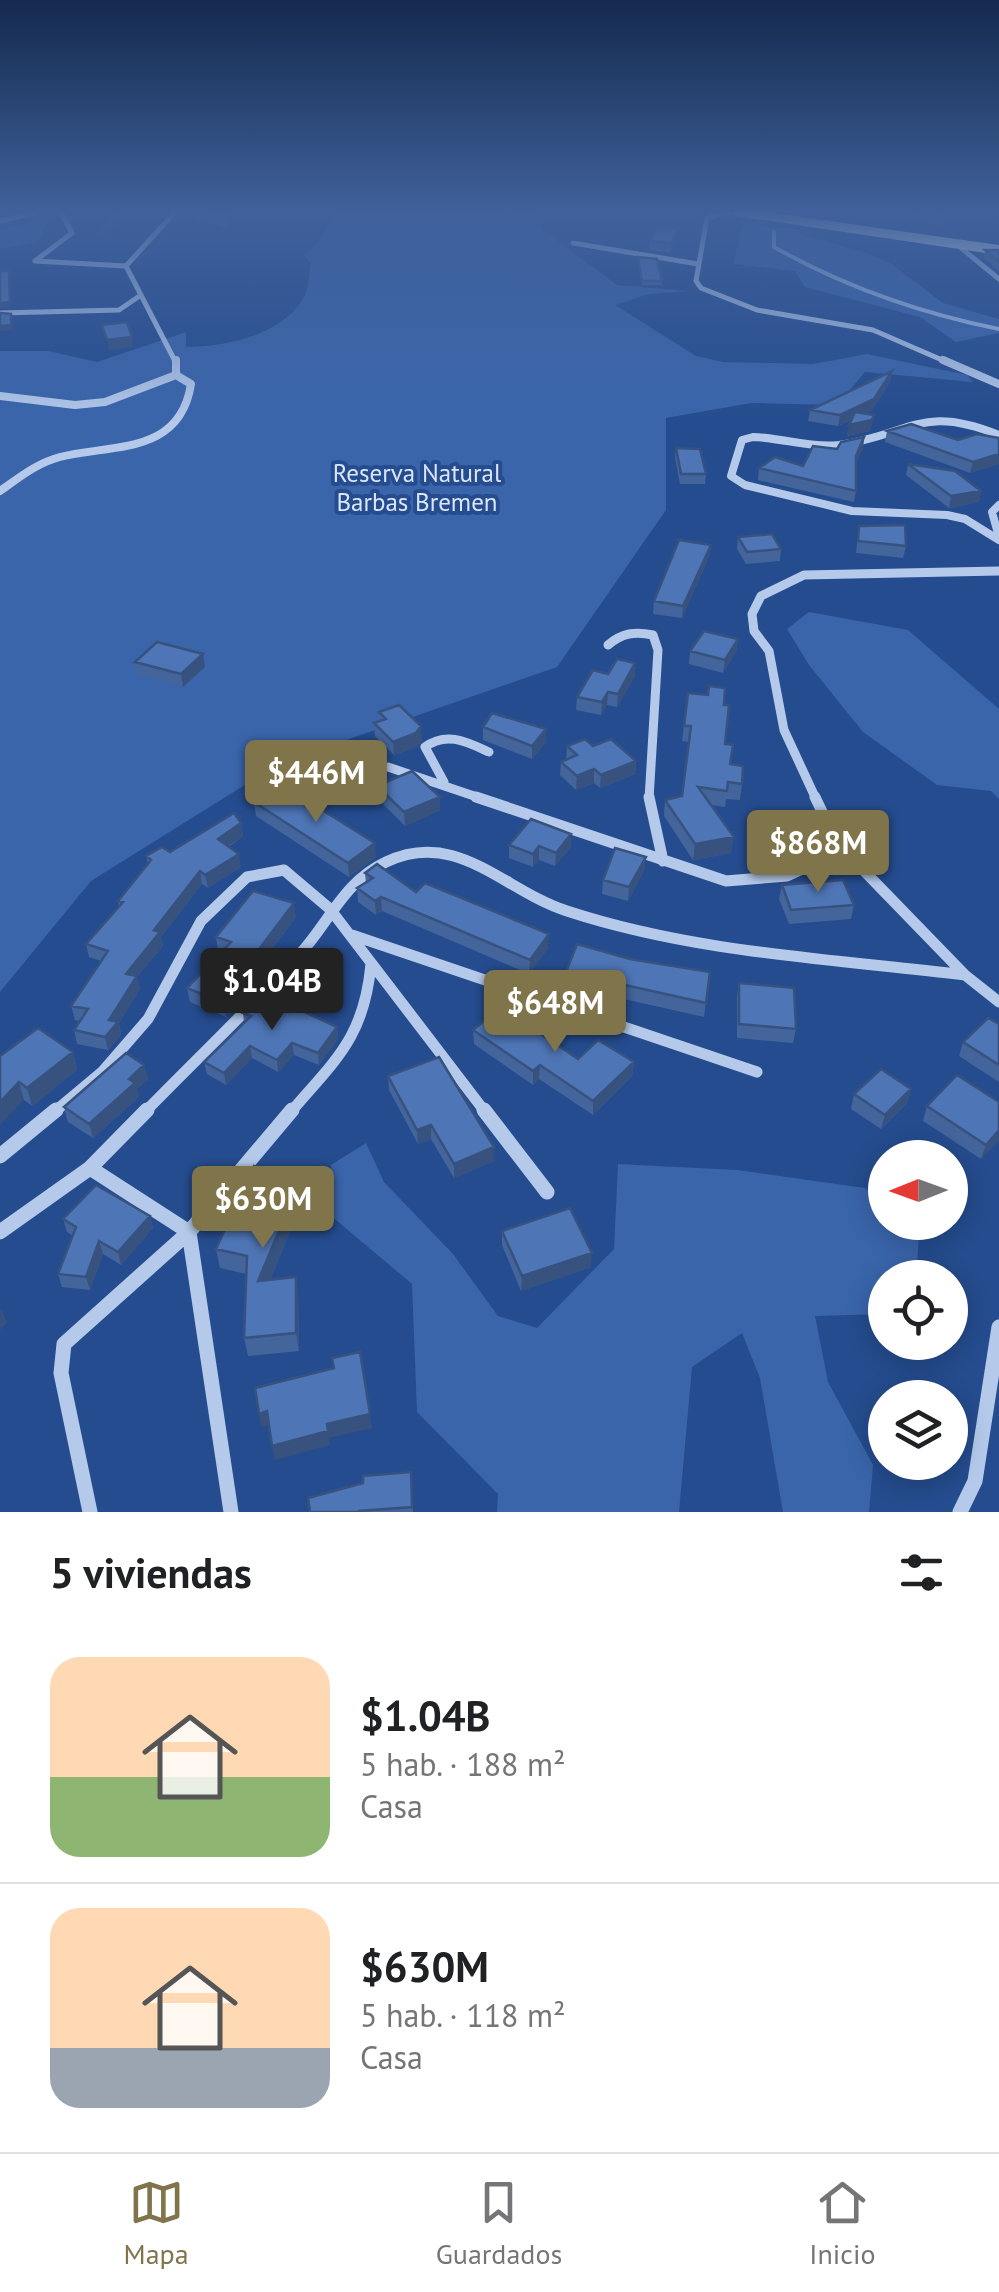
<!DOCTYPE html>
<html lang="es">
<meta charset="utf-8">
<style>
:root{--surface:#fff;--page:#f6f6f6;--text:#202124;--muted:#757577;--line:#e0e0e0;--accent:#80744b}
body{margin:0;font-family:"PT Sans",sans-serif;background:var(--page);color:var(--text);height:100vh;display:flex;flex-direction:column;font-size:38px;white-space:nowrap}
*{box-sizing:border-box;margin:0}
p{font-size:32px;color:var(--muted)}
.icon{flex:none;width:55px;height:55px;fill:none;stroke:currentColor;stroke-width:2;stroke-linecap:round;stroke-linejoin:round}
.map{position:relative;height:1512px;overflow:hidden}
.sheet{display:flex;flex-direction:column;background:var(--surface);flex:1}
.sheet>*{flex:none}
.needle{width:65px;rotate:269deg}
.tools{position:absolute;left:868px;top:1140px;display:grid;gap:20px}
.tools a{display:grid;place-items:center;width:100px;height:100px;border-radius:50%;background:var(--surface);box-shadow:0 5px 25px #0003;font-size:50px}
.price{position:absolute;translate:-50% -85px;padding:0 22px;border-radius:10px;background:var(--accent);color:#fff;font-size:32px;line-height:65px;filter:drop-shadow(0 2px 5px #0008)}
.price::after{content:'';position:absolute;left:50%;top:60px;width:30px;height:22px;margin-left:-15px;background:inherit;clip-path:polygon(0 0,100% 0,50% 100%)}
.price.current{background:#222;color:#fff}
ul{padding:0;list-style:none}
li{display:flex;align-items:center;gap:30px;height:250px;padding:0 50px}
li+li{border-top:2px solid var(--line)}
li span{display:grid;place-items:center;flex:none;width:280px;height:200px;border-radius:30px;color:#555}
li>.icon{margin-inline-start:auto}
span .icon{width:120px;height:120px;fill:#fffc;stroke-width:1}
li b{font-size:42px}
h2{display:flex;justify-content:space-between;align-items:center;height:120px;padding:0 50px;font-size:42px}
.tabs{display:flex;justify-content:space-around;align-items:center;height:140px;border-top:2px solid var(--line);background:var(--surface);font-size:28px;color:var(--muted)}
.tabs a{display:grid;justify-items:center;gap:5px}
.tabs .current{color:var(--accent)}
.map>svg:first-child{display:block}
</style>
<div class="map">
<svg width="999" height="1512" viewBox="0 0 999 1512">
<rect width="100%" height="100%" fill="#254c8e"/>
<path fill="#3a65ab" d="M336,212h206v17l75,56 70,6 -39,3 -33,11 81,51 27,6 90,2 54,-10 100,21 6,7 -108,-10 -28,33 -86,-2 -85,15v92l-109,157 -277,96 -189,118 -91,111v-641h49l48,11 89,-30v15c39,0 99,-12 119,-52 4,-9 4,-23 6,-32l-7,-7 14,-13z
M49,217l-11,25 -38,7v-19z
M744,222l54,8 1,4 67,19 24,10 53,40 56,16v14l-43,9 -36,-25 -115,-30 -10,-16 -62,-7z
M809,612l99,18 91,79v90l-8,-8 -54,-6 -74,-53 -54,-67 -22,-36z
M366,1143l18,39 69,72 45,62 39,12 77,-79 4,-85 119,6 128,18 20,17v17l20,1 14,12 -3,42 -31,1v36l-70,2 13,66 45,83 -4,47h-86l-23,-134 -18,-45 -50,34 -13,145h-182l1,-18 -81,-82 -5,-128 -82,-69 1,-50z"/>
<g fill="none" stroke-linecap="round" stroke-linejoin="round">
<path stroke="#aac4ec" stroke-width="4" d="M774,232v15c71,40 145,66 225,82"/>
<path stroke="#b5caeb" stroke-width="5" d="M61,212l11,21 -37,28 91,5
M175,212l-49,54 50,97
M707,218l-11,63 5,7 56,22 116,20 76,33
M707,218l22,-6
M0,221l39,-9
M573,243l125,21
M955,243l44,36
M0,313l119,-3 22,-15"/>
<path stroke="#b5caeb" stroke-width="8" d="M176,360v15
M943,360l56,24
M0,396l75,9 30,-3 71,-27 15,9c-11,72 -81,60 -131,73 -23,6 -40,20 -60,34
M999,435c-78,-32 -88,0 -160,10 -28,3 -57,-7 -86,-8l-11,3 -11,36 14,9 107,26 95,4 18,4 34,21
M999,505l-7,7 7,25"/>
<path stroke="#b5caeb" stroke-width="9" d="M608,645c14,-12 27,-14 45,-10l5,15 -9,149
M388,767l95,32
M444,782l-19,-35c22,-16 42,-5 64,5
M816,799l-32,-69 -15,-79 -15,-20 -2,-17 9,-18 43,-21 195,-4"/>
<path stroke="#b5caeb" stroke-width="11" d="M476,797l250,84 61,-5 26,-12 24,-21
M649,797l14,64
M815,797l22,46 128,132 34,27
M352,935l405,137
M53,1113l49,-41 46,-53 53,-98 46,-44 37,-7 46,39 156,204
M144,1113c52,-53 105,-104 155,-158 30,-32 44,-73 87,-93 71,-34 118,29 181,49 128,42 266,48 398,64
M290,1113c46,-54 74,-75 81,-149"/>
<path stroke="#b5caeb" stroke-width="15" d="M484,1110l63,82
M0,1156l56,-46
M90,1168l99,64
M0,1232l90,-64 57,-58
M189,1232l42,280
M90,1512l-29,-139 3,-29 125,-112 103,-122
M960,1512l15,-31 24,-154"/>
<path fill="#fff" fill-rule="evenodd" d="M729,212h36l234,33v10l-263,-39z"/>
</g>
<path fill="#43659c" d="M199,212h45l-17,15 -30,-6 -1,-8z
M906,212h54l-19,14 -36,-8z
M677,238l-7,15 -21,-3 1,-9z
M985,250h14v21l-15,-13z
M638,257l24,24v4h-20z
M892,371l-2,11 -18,28 -8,4 10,1 -4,16 -23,5 4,-16 -13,6 -30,-5 2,-11z
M887,431l71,9 41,-2v26l-29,9 -85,-31z
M864,437l-1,11 -7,15v28l-2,11 -96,-22 1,-12 44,-2z
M676,448l30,26 -1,10h-25l-5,-27z
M908,464l73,27 -2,11 -30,6 -43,-33z
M859,526l47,20 -3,12 -47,-5z
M738,537l43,12 -1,12 -34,3 -9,-15z
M711,545l-2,12 -27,61 -29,-4 1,-13z
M738,639l-2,13 -13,21 -34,-9 1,-13z
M135,662l70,5 -22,20 -46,-13z
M635,663v13l-18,31 -10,-2 -6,10 -25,-5 1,-13 31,-23z
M688,693l36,12 1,39 5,20 12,20 -2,16 -14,-1 -1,8 -14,-2 20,48 -38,7 -29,-44 1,-16 17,-4 7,-54 -7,-1z
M379,712l43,28 -5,7 -23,8 -19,-19 -1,-13 6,-2z
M483,727l63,2v13l-14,17 -49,-19z
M567,746h26l43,15 -1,13 -35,14 -6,-5 -18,7 -16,-15 1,-13 5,-2z
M377,786l63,11v13l-35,16 -27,-27z
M254,802l122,55 -27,20 -93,-61z
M241,823l2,13 -14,11 12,20 -33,21 -6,-4 -41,53 2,9 -26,31 3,12 -21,34 2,12 -13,15 -31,-6 -3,-14 6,-9 -5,-1 -4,-14 30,-45 -12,-4 -3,-13 33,-37 -1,-6 30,-37 -2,-8 24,-4z
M571,834v13l-16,19 -16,-6 -6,7 -24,-9v-13z
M646,857l-2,14 -16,30 -26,-7 1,-14z
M365,873l51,19 132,56 -19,26 -147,-63 -6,4 -18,-13 -1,-14 9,-5z
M782,885l72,20 -3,14 -62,5 -10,-25z
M296,917l-36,48 2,14 -36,38 -36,-15 -3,-14 34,-36 -3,-1 -2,-14z
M630,959l80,13 -6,45 -138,-31v-14z
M739,983l57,46 -3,14 -56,-5v-41z
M243,1013l94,14 1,12 -19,26 -25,-10 -16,17 -26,-14 -26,27 -19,-11 -3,-12 40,-40z
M999,1024v58l-40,-26 4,-14z
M473,1030l105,29 56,3 -2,14 -39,39 -54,-36 -6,6 -59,-41z
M73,1052l4,18 -45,36 -8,-6 -24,-44z
M144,1065l4,14 -11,10 2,8 -46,41 -25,-16 -4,-15z
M388,1076l106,85 -40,17 -23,-39 -13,5 -29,-54z
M911,1089l-4,14 -26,26 -30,-20 3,-15z
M927,1106l72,34 -18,19 -58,-38z
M302,1176l3,19 -35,85 28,15 1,56 -51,5 -4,-18 2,-64 -26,-6 -4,-19z
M150,1216l3,12 -32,37 -18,-11 -13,36 -28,-3 -4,-13 15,-38 -6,-4 -4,-13z
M502,1231l89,36 -70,24 -19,-46z
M411,1472l2,40h-103z"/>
<path fill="#37527f" d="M125,212h9l-32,24 -1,-6z
M234,212h10l-17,15 -1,-8z
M951,212h9l-19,14 2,-8z
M678,229l-1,9 -7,15 1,-9z
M9,271l2,35 -11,2v-5z
M11,314l1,16 -12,1v-5z
M132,337l1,10 -24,3 -2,-10z
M892,371l-2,11 -18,28 -34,16 2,-11z
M874,415l-4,16 -23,5 2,-11z
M864,437l-1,11 -9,19 2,-11z
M999,454v10l-29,9 3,-11z
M981,491l-2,11 -30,6 2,-12z
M711,545l-2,12 -27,61 1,-12z
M738,639l-2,13 -13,21 2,-13z
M203,654l2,13 -22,20 -2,-13z
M635,663v13l-18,31 1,-13z
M608,692l-1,13 -6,10 1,-13z
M421,726l1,14 -5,7 -23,8 -1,-13z
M546,729v13l-14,17v-13z
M636,761l-1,13 -35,14 1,-13z
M594,769v14l-18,7 1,-14z
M440,797v13l-35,16 -1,-14z
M241,823l2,13 -23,16 -2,-13z
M571,834v13l-16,19 1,-13z
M734,837l-3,16 -38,7 2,-16z
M375,843l1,14 -27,20 -1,-14z
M539,846v14l-6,7v-13z
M239,854l2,13 -33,21 -3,-13z
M646,857l-2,14 -16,30 1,-14z
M200,871l2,13 -41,53 2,9 -26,31 3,12 -21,34 2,12 -13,15 -3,-13 4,-17 17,-46 28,-44z
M381,897l1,14 -6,4 -1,-14z
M294,903l2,14 -36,48 2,14 -36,38 -2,-14 26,-42z
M549,934l-1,14 -19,26 1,-14z
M337,1027l1,12 -19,26 -1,-12z
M292,1043l2,12 -16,17 -1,-12z
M250,1046l2,12 -26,27 -2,-12z
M73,1052l4,18 -45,36 -5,-18z
M634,1062l-2,14 -39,39v-14z
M144,1065l4,14 -11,10 2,8 -46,41 -4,-14 40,-45z
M540,1065l-1,14 -6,6v-14z
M19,1082l5,18 -24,25v-23z
M911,1089l-4,14 -26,26 4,-14z
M431,1125v14l-13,5 -1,-14z
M999,1130v10l-18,19 5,-14z
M494,1147v14l-40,17v-14z
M302,1176l3,19 -43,104 -4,-18z
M150,1216l3,12 -32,37 -3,-13z
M99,1241l4,13 -13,36 -4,-13z
M592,1253l-1,14 -70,24 1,-15z
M296,1277l2,18 1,56 -3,-18z
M1,1308l6,14 -7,8v-20z
M267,1411l3,14 -9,2 -2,-13z
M370,1414l2,14 -43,10 1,7 -55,15 -3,-14 55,-22z"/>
<path fill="#4e75b5" stroke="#37527f" stroke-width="2.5" d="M111,212h14l-24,18z
M199,212h35l-8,7 -30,-6z
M916,212h35l-8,6z
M657,228l21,1 -7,15 -21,-3z
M985,250h14v12z
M638,257l19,2 5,22h-20z
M0,271h9l1,31 -10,1z
M0,313l11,1v11l-11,1z
M127,322l5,15 -25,3 -5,-15z
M892,371l-18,28 -34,16 -30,-5z
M855,412l19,3 -2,5 -23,5z
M911,424l47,16 19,-6 22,4v16l-26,8 -86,-31z
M864,437l-8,19v35l-97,-23 16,-11 28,9 10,-20 24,3 4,-7z
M676,448l24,1 6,25h-25z
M908,464l47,7 26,20 -30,5z
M905,525l1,21 -48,-5 1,-15z
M772,534l9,15 -34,3 -9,-15z
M679,540l32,5 -28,61 -29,-5z
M704,631l34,8 -13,21 -35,-9z
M157,642l46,12 -22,20 -46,-12z
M617,659l18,4 -17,31 -10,-2 -6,10 -25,-5 16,-27 15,4z
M709,686l16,2 -1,17h5l-4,39 8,1 -3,19 13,2 -1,18 -14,-2 -1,9 -29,-4 36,50 -39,7 -30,-44 17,-4 9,-70h-7l4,-33 20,2z
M399,705l22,21 -5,7 -23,9 -19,-19 12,-4 -7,-7z
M492,713l54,16 -14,17 -49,-19z
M585,739l8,7 18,-7 25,22 -35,14 -7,-6 -17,7 -16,-14 16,-7 -10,-9z
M412,771l28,26 -36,15 -27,-26z
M290,790l85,53 -27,20 -94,-61 17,-10 8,5z
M234,813l7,10 -23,16 21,15 -34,21 -5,-4 -46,59 6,2 -34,42 11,2 -28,44 9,2 -13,15 -31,-7 14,-21 -17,-3 37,-55 -22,-7 37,-42 -5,-1 33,-41 -5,-4 16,-9 8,5z
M531,819l40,15 -15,19 -17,-7 -6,8 -24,-9z
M615,848l31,9 -17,30 -26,-7z
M377,864l39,28 9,-9 124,51 -19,26 -149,-63 -6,4 -18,-13 16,-10 -8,-5z
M843,880l11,25 -63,5 -9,-25z
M253,891l41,12 -44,58 10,4 -36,38 -37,-15 44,-46 -15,-5z
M577,944l53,15 80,13 -4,31 -140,-31z
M739,983l55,5 2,41 -57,-5z
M263,993l74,34 -19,26 -26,-10 -15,17 -27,-14 -26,27 -20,-11 47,-46 -8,-3z
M501,1007l77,52 20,-19 36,22 -41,39 -53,-36 -7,6 -60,-41z
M988,1018l11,6v41l-36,-23z
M38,1028l35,24 -46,36 -8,-6 -19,20v-46z
M126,1053l18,12 -15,14 6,4 -46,41 -25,-17z
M439,1057l55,90 -40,17 -23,-39 -14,5 -29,-54z
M881,1069l30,20 -26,26 -31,-21z
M957,1075l42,27v28l-13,15 -59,-39z
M254,1166l48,10 -44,105 38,-4v56l-52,5 3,-82 -31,-7z
M96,1185l54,31 -32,36 -19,-11 -13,36 -28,-3 18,-47 -13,-8z
M570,1208l22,45 -70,23 -20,-45z
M360,1352l10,62 -43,10 1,7 -56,15 -5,-35 -8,3 -4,-26 79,-20 -2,-10z
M411,1472l1,35 -53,4v1h-49l-2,-14 55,-15v-7z"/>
<linearGradient id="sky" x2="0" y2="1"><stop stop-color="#142a4e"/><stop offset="0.5" stop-color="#40619b"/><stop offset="1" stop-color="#40619b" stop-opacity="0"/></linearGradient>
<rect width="999" height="423" fill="url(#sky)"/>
<g text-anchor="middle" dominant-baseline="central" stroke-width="8" stroke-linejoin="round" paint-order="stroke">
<g font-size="25" fill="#dae6f8" stroke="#254c8e">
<text x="417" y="473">Reserva Natural<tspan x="417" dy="29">Barbas Bremen</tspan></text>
</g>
</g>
</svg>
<div class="tools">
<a><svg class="needle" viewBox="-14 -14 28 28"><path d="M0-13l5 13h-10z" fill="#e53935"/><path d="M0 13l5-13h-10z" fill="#757577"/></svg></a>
<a><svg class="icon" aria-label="locate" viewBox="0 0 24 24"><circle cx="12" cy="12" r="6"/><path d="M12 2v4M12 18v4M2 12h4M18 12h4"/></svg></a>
<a><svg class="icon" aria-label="layers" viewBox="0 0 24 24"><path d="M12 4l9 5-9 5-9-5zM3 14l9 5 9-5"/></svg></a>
</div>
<b class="price" style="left:316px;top:825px">$446M</b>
<b class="price" style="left:818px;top:895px">$868M</b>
<b class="price current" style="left:272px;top:1033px">$1.04B</b>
<b class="price" style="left:555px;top:1055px">$648M</b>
<b class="price" style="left:263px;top:1251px">$630M</b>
</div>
<section class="sheet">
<h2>5 viviendas<svg class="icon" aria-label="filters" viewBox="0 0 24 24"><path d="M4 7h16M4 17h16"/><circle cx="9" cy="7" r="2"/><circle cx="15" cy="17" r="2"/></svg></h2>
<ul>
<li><span style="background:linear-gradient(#ffd9b3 60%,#8fb573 0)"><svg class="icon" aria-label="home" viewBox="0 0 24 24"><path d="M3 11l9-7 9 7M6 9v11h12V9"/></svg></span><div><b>$1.04B</b><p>5 hab. · 188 m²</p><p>Casa</p></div></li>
<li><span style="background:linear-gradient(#ffd9b3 70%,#9aa5b1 0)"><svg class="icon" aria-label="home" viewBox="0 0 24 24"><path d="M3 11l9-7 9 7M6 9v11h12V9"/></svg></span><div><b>$630M</b><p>5 hab. · 118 m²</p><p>Casa</p></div></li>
</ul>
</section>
<nav class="tabs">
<a class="current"><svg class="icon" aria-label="map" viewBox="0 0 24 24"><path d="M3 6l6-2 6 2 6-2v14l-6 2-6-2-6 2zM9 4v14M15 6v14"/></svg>Mapa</a>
<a><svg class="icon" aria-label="saved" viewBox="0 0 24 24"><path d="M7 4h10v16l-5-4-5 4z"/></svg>Guardados</a>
<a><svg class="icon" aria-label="home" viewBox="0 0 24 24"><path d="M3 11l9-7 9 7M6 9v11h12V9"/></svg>Inicio</a>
</nav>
